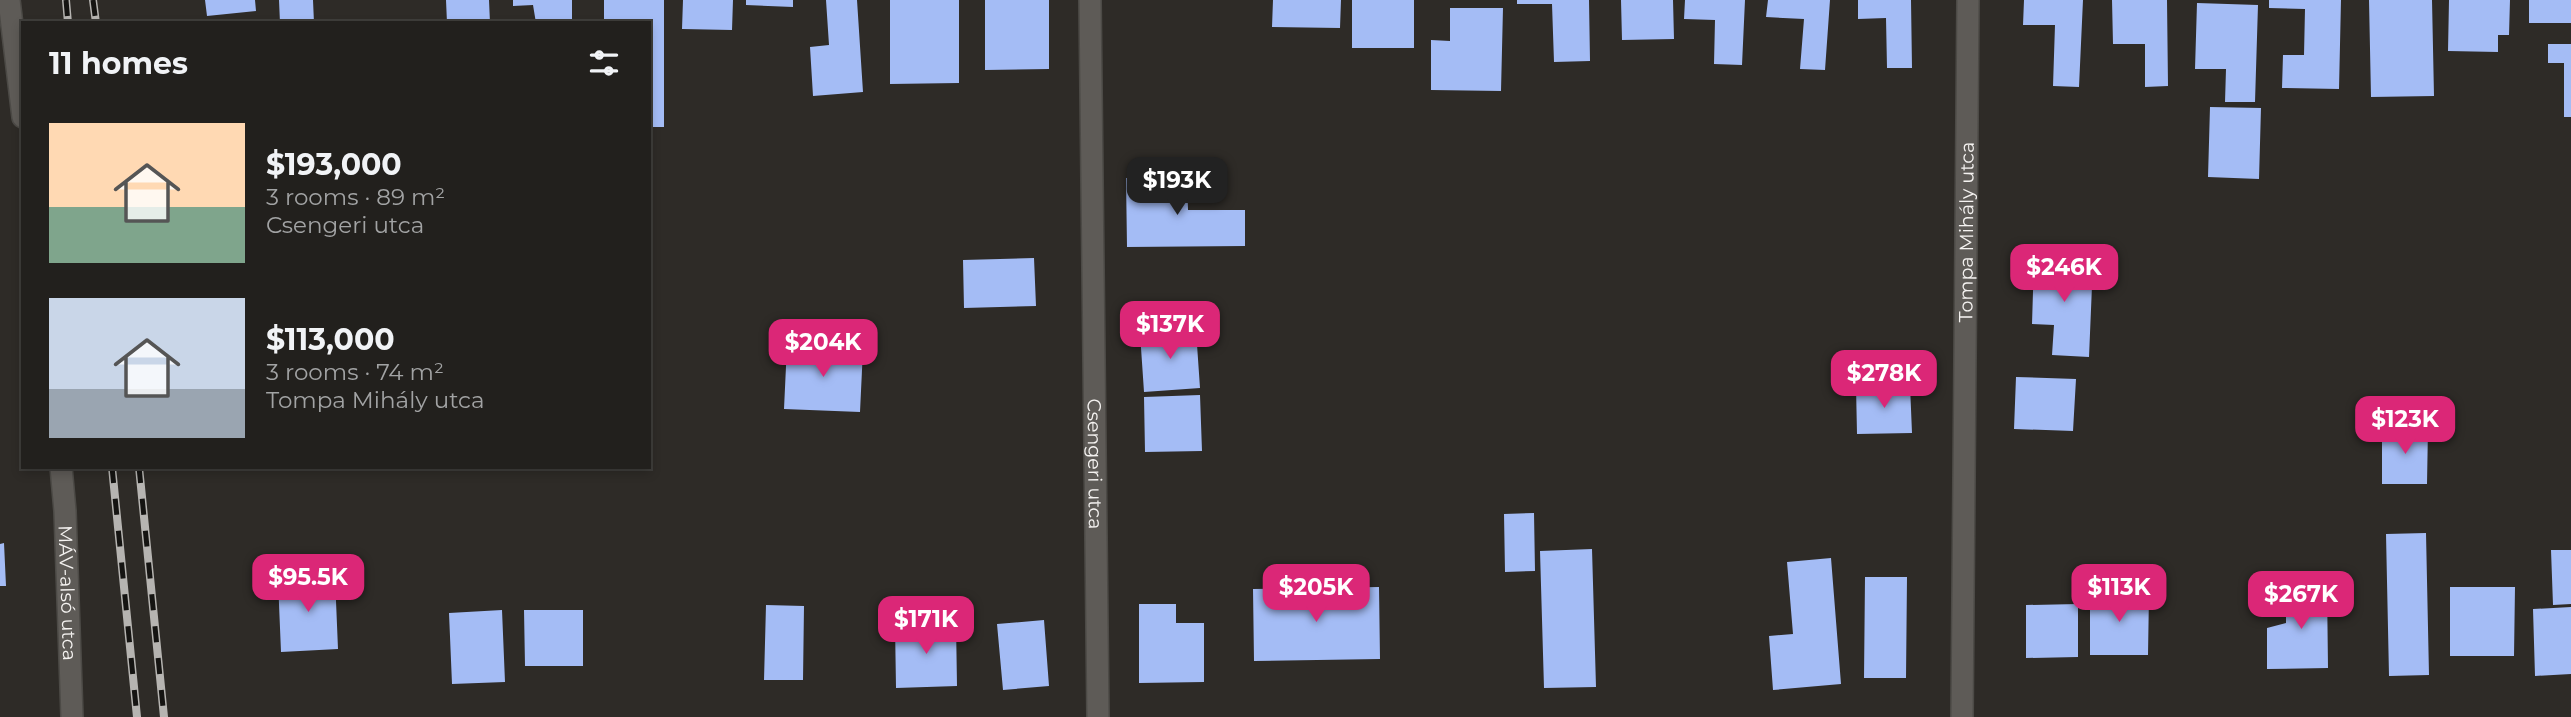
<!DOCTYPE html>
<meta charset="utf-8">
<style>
:root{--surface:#22201d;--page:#2e2d2a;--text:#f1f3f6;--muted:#a2a3a4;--line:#3f3e3b;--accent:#db2777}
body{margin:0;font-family:Montserrat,sans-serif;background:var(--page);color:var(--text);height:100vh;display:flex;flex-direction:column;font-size:26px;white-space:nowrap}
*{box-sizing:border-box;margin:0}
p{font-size:23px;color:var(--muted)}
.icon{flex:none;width:38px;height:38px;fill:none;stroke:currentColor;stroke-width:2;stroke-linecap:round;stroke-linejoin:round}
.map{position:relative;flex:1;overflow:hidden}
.details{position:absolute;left:21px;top:21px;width:630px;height:448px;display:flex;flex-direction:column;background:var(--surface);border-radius:0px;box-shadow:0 4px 10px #0003,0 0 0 2px var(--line)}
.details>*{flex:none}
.price{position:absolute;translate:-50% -60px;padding:0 16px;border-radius:14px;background:var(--accent);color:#fff;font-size:23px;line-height:46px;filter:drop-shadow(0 2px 4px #0008)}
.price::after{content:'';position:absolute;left:50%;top:42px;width:21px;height:16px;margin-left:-10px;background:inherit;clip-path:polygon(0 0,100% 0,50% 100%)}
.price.current{background:#222;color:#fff}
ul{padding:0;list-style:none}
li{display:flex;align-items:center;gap:21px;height:175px;padding:0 28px}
li span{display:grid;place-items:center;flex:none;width:196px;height:140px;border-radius:0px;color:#555}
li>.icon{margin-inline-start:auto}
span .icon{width:84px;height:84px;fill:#fffc;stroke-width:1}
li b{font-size:30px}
h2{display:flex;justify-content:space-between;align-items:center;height:84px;padding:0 28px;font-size:30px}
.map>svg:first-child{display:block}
</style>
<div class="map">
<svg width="2571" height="717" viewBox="0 0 2571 717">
<rect width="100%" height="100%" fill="#2e2b27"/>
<path fill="#a4bcf5" d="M205,0h50l1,11 -49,5z
M279,0h34l1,23h-34z
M446,0h43l1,23h-43z
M513,0h59v23h-36l-3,-18 -20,1z
M604,0h60v127h-15v-104h-45z
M683,0h50l-1,30 -50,-1z
M746,0h47v7l-47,-2z
M826,0h31l6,92 -50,4 -3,-49 19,-2z
M890,0h69v83l-69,1z
M985,0h64v69l-64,1z
M1273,0h68l-1,28 -68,-1z
M1352,0h62v48h-62z
M1517,0h72l1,61 -36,1 -2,-58h-35z
M1621,0h52l1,39 -52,1z
M1685,0h60l-3,65 -28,-1 1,-44 -31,-1z
M1768,0h62l-5,70 -25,-1 4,-50 -38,-2z
M1858,0h53l1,68h-25l-1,-50 -28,1z
M2024,0h59l-4,87 -26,-1 2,-61h-32z
M2112,0h55l1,86 -23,1v-43h-32z
M2269,0h72l-2,89 -57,-1 1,-33h21l1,-46 -36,-1z
M2369,0h63l2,96 -63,1z
M2449,0h61l-1,35h-11v17l-50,-1z
M2529,0h42v23h-42z
M2197,3l61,2 -3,97h-30l1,-33h-31z
M1450,8h53l-2,83 -70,-1v-50l19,1z
M2548,44h23v73h-7v-54h-16z
M2210,107l51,1 -2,71 -51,-2z
M1187,177l1,33h57v36l-118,1 -1,-69z
M1034,258l2,48 -72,2 -1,-48z
M2034,259l59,3 -4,95 -37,-2 2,-30 -22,-1z
M1196,330l4,58 -56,4 -4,-59z
M787,345l76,4 -3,63 -76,-3z
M2016,377l60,2 -3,52 -59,-2z
M1910,385l2,48 -55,1 -1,-48z
M1200,395l2,56 -57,1 -1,-55z
M2382,428h46l-1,56h-45z
M1534,513l1,58 -30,1 -1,-58z
M2426,533l3,142 -40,1 -3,-142z
M4,543l2,43h-6v-42z
M1592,549l4,138 -52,1 -4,-137z
M2551,550h20v54l-18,1z
M1831,558l10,126 -68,6 -4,-54 24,-2 -6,-72z
M335,577l3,72 -57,3 -3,-72z
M1865,577h42l-1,101h-42z
M2286,586h41l1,82 -61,1v-41l19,-5z
M1379,587l1,72 -126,2 -1,-72z
M2450,587h65l-1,69h-64z
M2090,594h59l-1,61h-58z
M1139,604h37v19h28v59l-65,1z
M2078,604v53l-52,1v-53z
M766,605l38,1 -1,74h-39z
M2571,607v67l-36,2 -2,-67z
M502,610l3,72 -53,2 -3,-71z
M524,610h59v56h-58z
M1044,620l5,66 -46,4 -6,-66z
M956,623l1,63 -61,2 -1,-63z"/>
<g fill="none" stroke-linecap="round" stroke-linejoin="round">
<g stroke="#4c4a46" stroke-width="24">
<g id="street">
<path d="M9,0l14,117"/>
<path id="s1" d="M1090,0l8,717"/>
<path id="s2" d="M61,467l4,44 7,206"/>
<path id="s3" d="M1962,717l6,-717"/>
</g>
</g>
<use href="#street" stroke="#5e5b57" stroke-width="21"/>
<g stroke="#b6b4b1" stroke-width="8">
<path id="rail" d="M66,0l2,23
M93,0l3,23
M112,467l25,250
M139,467l25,250"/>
</g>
<use href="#rail" stroke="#151412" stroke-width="5" stroke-dasharray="16" stroke-linecap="butt"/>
</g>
<g text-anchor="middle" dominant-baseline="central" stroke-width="7" stroke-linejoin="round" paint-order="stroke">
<g font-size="19" fill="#f5f3f1" stroke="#151412">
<text stroke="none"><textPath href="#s3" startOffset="485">Tompa Mihály utca</textPath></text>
<text stroke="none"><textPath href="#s1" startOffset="464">Csengeri utca</textPath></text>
<text stroke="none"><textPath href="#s2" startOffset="126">MÁV-alsó utca</textPath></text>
</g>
</g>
</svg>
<b class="price current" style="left:1177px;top:217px">$193K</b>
<b class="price" style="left:2064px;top:304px">$246K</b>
<b class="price" style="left:1170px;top:361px">$137K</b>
<b class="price" style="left:823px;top:379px">$204K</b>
<b class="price" style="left:1884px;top:410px">$278K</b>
<b class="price" style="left:2405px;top:456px">$123K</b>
<b class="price" style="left:308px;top:614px">$95.5K</b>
<b class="price" style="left:1316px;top:624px">$205K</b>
<b class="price" style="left:2119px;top:624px">$113K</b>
<b class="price" style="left:2301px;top:631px">$267K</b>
<b class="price" style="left:926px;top:656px">$171K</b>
<section class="details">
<h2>11 homes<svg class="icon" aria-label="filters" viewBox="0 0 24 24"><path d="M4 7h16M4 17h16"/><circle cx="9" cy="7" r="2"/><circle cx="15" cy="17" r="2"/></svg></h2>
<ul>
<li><span style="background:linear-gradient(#ffd9b3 60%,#7fa58c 0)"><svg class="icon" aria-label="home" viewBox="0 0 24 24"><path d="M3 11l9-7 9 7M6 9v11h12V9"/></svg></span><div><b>$193,000</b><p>3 rooms · 89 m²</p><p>Csengeri utca</p></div></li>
<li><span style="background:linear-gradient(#c9d6e8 65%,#9aa5b1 0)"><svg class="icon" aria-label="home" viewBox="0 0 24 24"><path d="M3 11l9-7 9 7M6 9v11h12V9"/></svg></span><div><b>$113,000</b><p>3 rooms · 74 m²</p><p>Tompa Mihály utca</p></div></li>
</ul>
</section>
</div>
